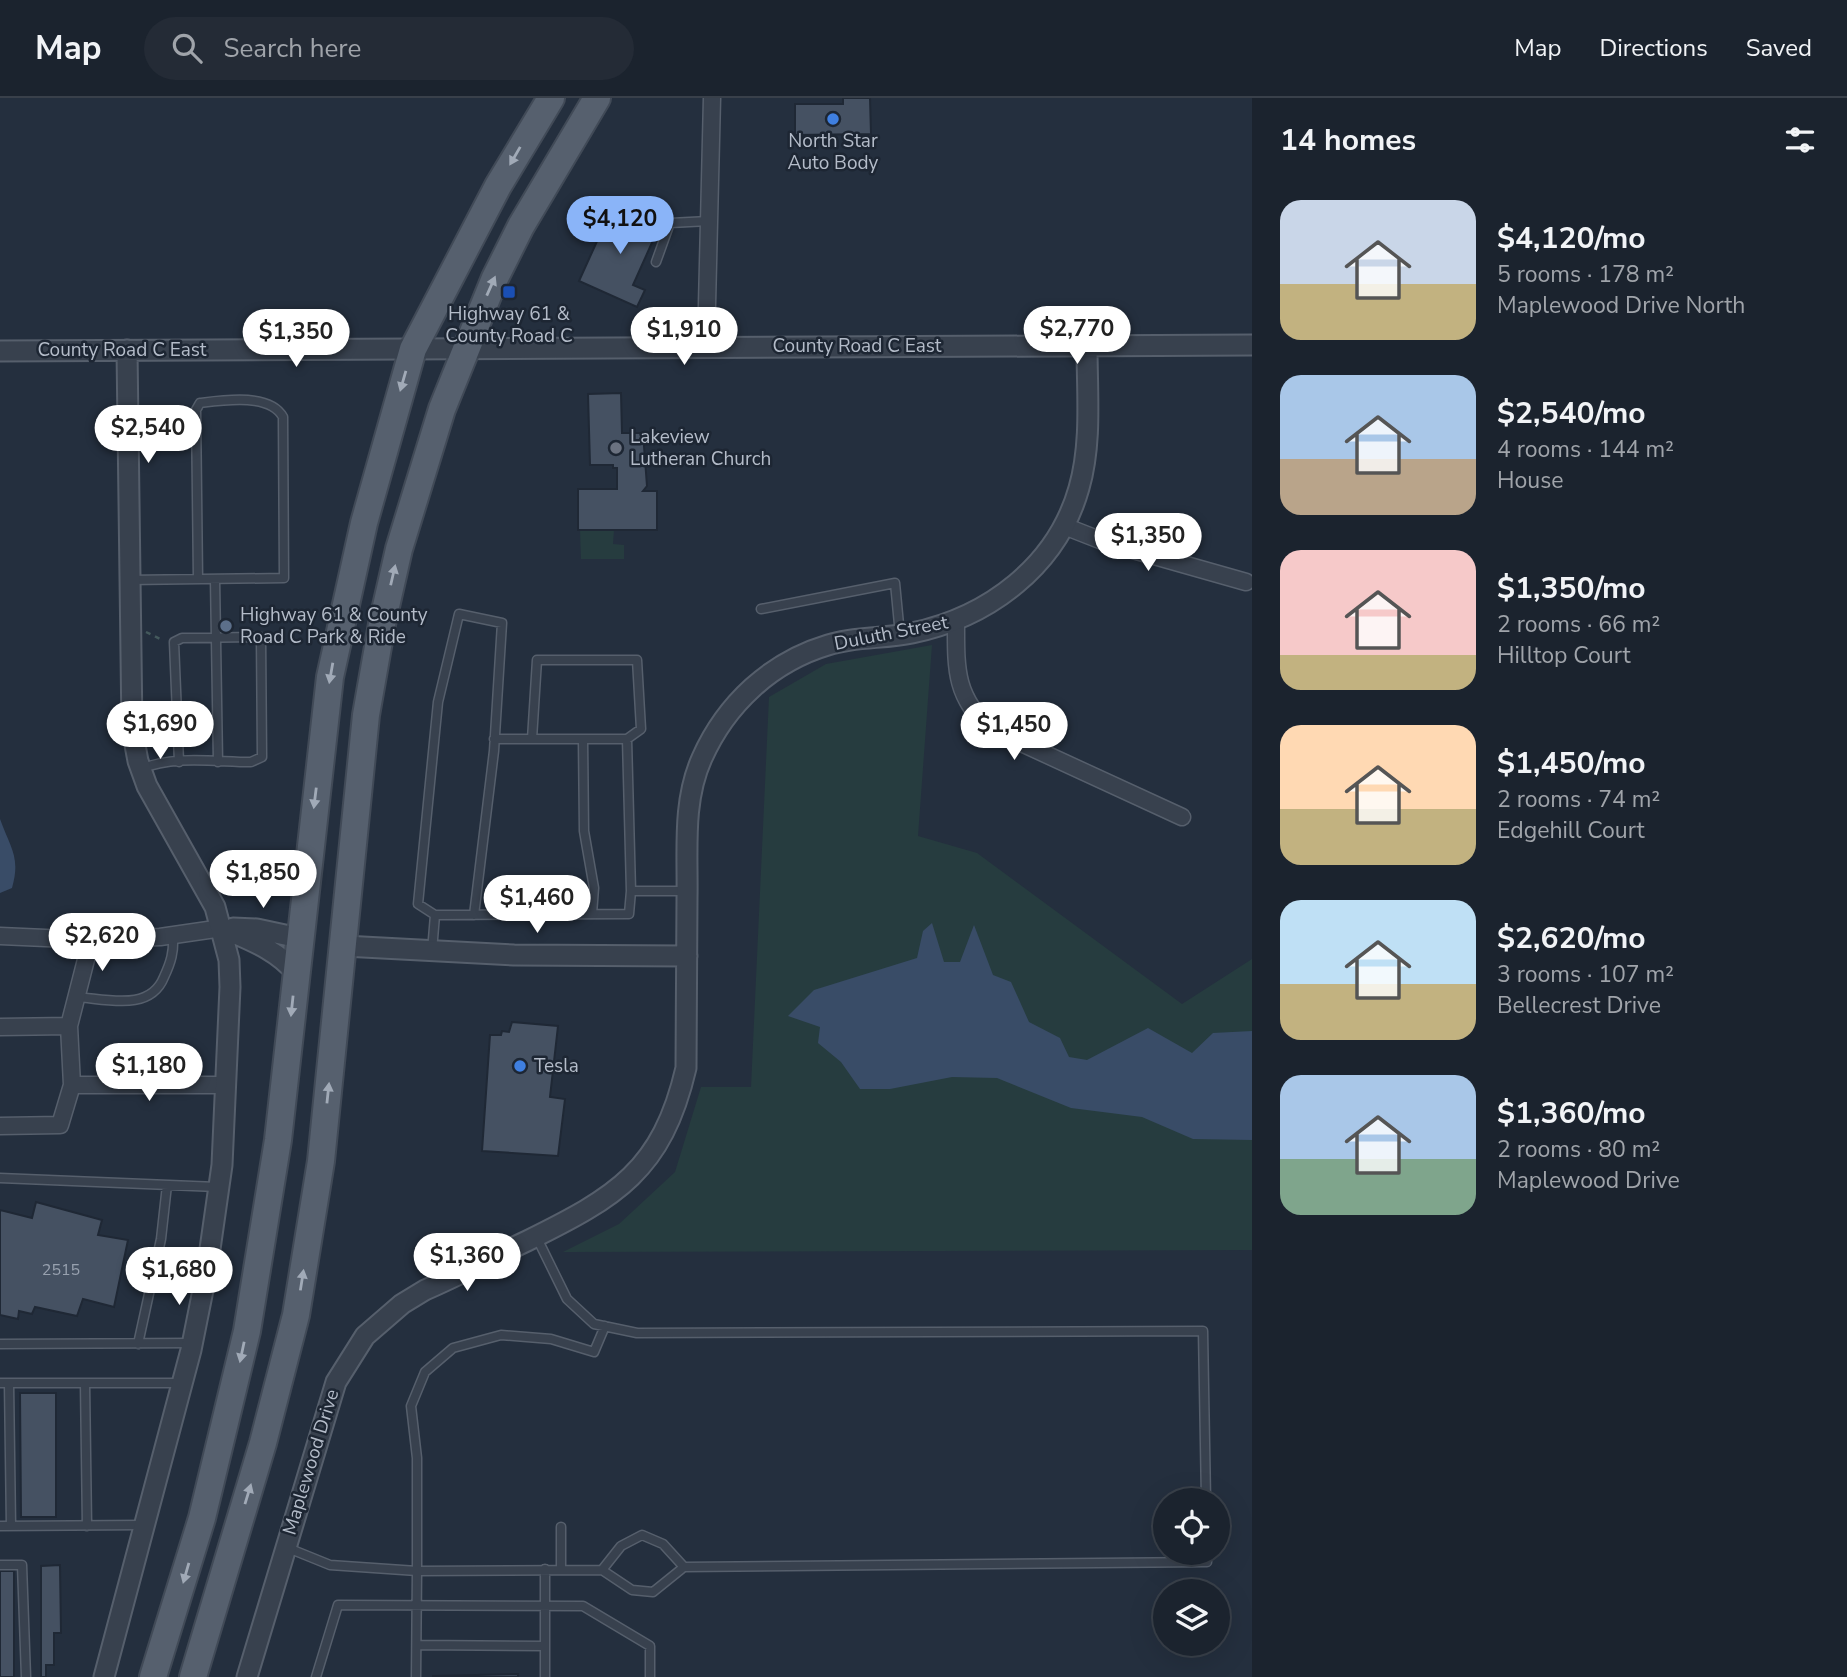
<!DOCTYPE html>
<meta charset="utf-8">
<style>
:root{--surface:#1b232e;--page:#242b36;--text:#f1f3f6;--muted:#a0a4aa;--line:#39404a;--accent:#8ab4f8}
body{margin:0;font-family:"Nunito Sans",sans-serif;background:var(--page);color:var(--text);height:100vh;display:flex;flex-direction:column;font-size:26px;white-space:nowrap}
*{box-sizing:border-box;margin:0}
p{font-size:23px;color:var(--muted)}
.icon{flex:none;width:38px;height:38px;fill:none;stroke:currentColor;stroke-width:2;stroke-linecap:round;stroke-linejoin:round}
.map{position:relative;flex:1;overflow:hidden}
.panel{display:flex;flex-direction:column;background:var(--surface);width:595px}
.panel>*{flex:none}
.tools{position:absolute;left:1153px;top:1390px;display:grid;gap:14px}
.tools a{display:grid;place-items:center;width:77px;height:77px;border-radius:50%;background:var(--surface);box-shadow:0 7px 28px #0002,0 0 0 2px var(--line);font-size:35px}
.price{position:absolute;translate:-50% -60px;padding:0 16px;border-radius:24px;background:#fff;color:#222;font-size:23px;line-height:46px;filter:drop-shadow(0 2px 4px #0008)}
.price::after{content:'';position:absolute;left:50%;top:42px;width:21px;height:16px;margin-left:-10px;background:inherit;clip-path:polygon(0 0,100% 0,50% 100%)}
.price.current{background:var(--accent);color:#111}
ul{padding:0;list-style:none}
li{display:flex;align-items:center;gap:21px;height:175px;padding:0 28px}
li span{display:grid;place-items:center;flex:none;width:196px;height:140px;border-radius:21px;color:#555}
li>.icon{margin-inline-start:auto}
span .icon{width:84px;height:84px;fill:#fffc;stroke-width:1}
li b{font-size:30px}
h2{display:flex;justify-content:space-between;align-items:center;height:84px;padding:0 28px;font-size:30px}
header{display:flex;align-items:center;gap:42px;box-sizing:border-box;height:98px;padding:0 35px;background:var(--surface);border-bottom:2px solid var(--line)}
header strong{font-size:33px}
nav{display:flex;gap:38px;margin-inline-start:auto;font-size:24px}
.search{width:490px;height:63px;background:var(--page);display:flex;align-items:center;gap:18px;box-sizing:border-box;padding:0 24px;border-radius:38px;color:var(--muted);font-size:26px}
main{display:flex;flex:1;min-height:0}
.map>svg:first-child{display:block}
</style>
<header>
<strong>Map</strong>
<div class="search"><svg class="icon" aria-label="search" viewBox="0 0 24 24"><circle cx="10" cy="10" r="6"/><path d="M15 15l6 6"/></svg>Search here</div>
<nav><a>Map</a><a>Directions</a><a>Saved</a></nav>
</header>
<main>
<div class="map">
<svg width="1252" height="1579" viewBox="0 0 1252 1579">
<rect width="100%" height="100%" fill="#242f3e"/>
<path fill="#263c3f" d="M580,432h34l-1,14 11,1v14h-43z
M932,547l-14,191 59,17 205,151 70,-45v291l-689,2 56,-28 56,-52 26,-85h50l18,-390 57,-33z"/>
<path fill="#394c67" d="M0,721c10,28 21,38 12,69l-12,5z
M932,825l12,39h16l14,-37 19,50 18,7 18,40 31,16 9,19 18,3 61,-32 44,25 21,-20 39,-2v109l-59,-1 -51,-22 -71,-9 -74,-30 -45,-1 -62,12h-30l-19,-27 -23,-19 2,-16 -32,-11 26,-26 103,-32 6,-27z"/>
<path fill="#455162" stroke="#1f2835" stroke-width="2" d="M843,0h27l1,36 -76,1v-31h48z
M613,108l46,21 -26,58 12,5 -8,17 -58,-26z
M621,295l1,40h21l4,53 -4,5h14v39h-79v-41h39v-21h-4v-3h-23l-2,-71z
M512,924l46,4 -8,71 15,2 -7,57 -76,-5 8,-116h11l1,-4 7,1z
M36,1104l66,18 -4,15 30,5 -14,67 -31,-8 -6,17 -42,-9 -3,7 -13,-3 -1,8 -18,-4v-105l32,8z
M20,1295h36v124h-35z
M60,1467l1,68h-7v32h-8v12h-5v-111z
M0,1473h14v106h-14z
M518,1576v3h-85v-1z"/>
<g fill="none" stroke-linecap="round" stroke-linejoin="round">
<g stroke="#565f6c" stroke-width="11">
<path id="service" d="M656,164l14,-39 39,-2
M215,481l3,183
M129,482l155,-2 -1,-161c-13,-24 -59,-17 -83,-14l-4,7 2,169
M761,511l134,-26 5,52
M494,641h133l14,-10 -4,-69h-100l-5,79
M583,641l1,92 10,57 -2,26
M141,671c33,-14 75,-7 110,-7l11,-5 -1,-120 -79,1 -8,4 5,120
M631,793h57
M435,817l-17,-11 20,-202 21,-88 43,9 -8,128 -20,164
M432,853l3,-36 194,-1 2,-23 -4,-152
M76,899c31,2 74,15 88,-20 7,-15 10,-25 9,-42
M0,1080l217,9
M536,1138l31,63 27,25 43,9 566,-2 3,169
M605,1228l-11,26 -43,-13 -50,-4 -48,13 -28,24 -14,34 6,52v113l185,-1 30,20 21,2 31,-25 523,-5v-10
M0,1246l192,-1
M138,1246l23,-105 6,-54
M0,1285h182
M9,1285l2,143
M85,1285l2,143
M0,1428l143,-1
M561,1429v42
M288,1450l42,17 87,6 -1,106
M0,1467h22l4,112
M545,1471v108
M602,1472l19,-24 21,-11 21,9 21,23
M417,1547l128,1
M316,1579l22,-72 245,1 67,40v31"/>
</g>
<g stroke="#565f6c" stroke-width="19">
<path id="minor" d="M706,248l6,-248
M1064,428l41,16 141,40
M956,523c0,46 -2,76 35,108l191,88
M0,838l91,4 69,-3 62,-9
M0,929l69,-1
M72,987h154
M0,1028l60,-1 12,-40 -3,-59 22,-86"/>
</g>
<g stroke="#565f6c" stroke-width="23">
<path id="tertiary" d="M0,253l1252,-6
M222,830c27,12 54,21 74,45
M233,830l24,1 42,9
M344,848l170,9 173,1
M104,1579l87,-327 16,-80 15,-105 8,-178 -1,-27 -14,-53 -68,-121 -9,-25 -6,-32 -5,-379
M247,1579l89,-295 29,-46 37,-32 23,-14c35,-15 68,-33 102,-49 89,-44 135,-70 159,-173 0,-56 1,-113 1,-169 1,-47 -5,-97 15,-141 24,-54 69,-96 126,-113 28,-9 56,-6 84,-12 77,-16 145,-67 167,-145 13,-45 8,-95 8,-142"/>
</g>
<g stroke="#414a57" stroke-width="30">
<path id="primary" d="M153,1579l49,-159 45,-187 31,-191 52,-463 34,-154 49,-174 85,-163 53,-88
M193,1579l70,-234 33,-128 25,-154 45,-446 16,-91 17,-75 43,-140 53,-131 26,-52 76,-128"/>
</g>
<path stroke="#44595c" stroke-width="2.5" stroke-dasharray="5 5" stroke-linecap="butt" d="M146,534l16,8"/>
<use href="#service" stroke="#38414e" stroke-width="8"/>
<use href="#minor" stroke="#38414e" stroke-width="16"/>
<use href="#tertiary" stroke="#38414e" stroke-width="19"/>
<use href="#primary" stroke="#56606e" stroke-width="26"/>
</g>
<defs><path id="oneway-solid" d="M-6-.8H1V-3.2L6.5 0L1 3.2V.8H-6Z" transform="scale(1.75)"/></defs>
<g fill="#a1aab7">
<use href="#oneway-solid" transform="translate(515 58) rotate(120)"/>
<use href="#oneway-solid" transform="translate(491 188) rotate(-66)"/>
<use href="#oneway-solid" transform="translate(403 283) rotate(106)"/>
<use href="#oneway-solid" transform="translate(393 477) rotate(-77)"/>
<use href="#oneway-solid" transform="translate(331 575) rotate(100)"/>
<use href="#oneway-solid" transform="translate(315 700) rotate(97)"/>
<use href="#oneway-solid" transform="translate(292 908) rotate(96)"/>
<use href="#oneway-solid" transform="translate(328 995) rotate(-84)"/>
<use href="#oneway-solid" transform="translate(302 1182) rotate(-81)"/>
<use href="#oneway-solid" transform="translate(242 1254) rotate(102)"/>
<use href="#oneway-solid" transform="translate(248 1396) rotate(-73)"/>
<use href="#oneway-solid" transform="translate(186 1475) rotate(106)"/>
</g>
<g fill="#3f7fe0" stroke="#1d2633" stroke-width="2.5">
<circle cx="833" cy="21" r="7"/>
<circle cx="520" cy="968" r="7"/>
</g>
<rect fill="#1a4fb4" stroke="#1d2633" stroke-width="2.5" x="502" y="187" width="14" height="14" rx="3.5"/>
<circle fill="#6b7280" stroke="#1d2633" stroke-width="2.5" cx="616" cy="350" r="7"/>
<circle fill="#5c6f8a" stroke="#1d2633" stroke-width="2.5" cx="226" cy="528" r="7"/>
<g text-anchor="middle" dominant-baseline="central" stroke-width="5" stroke-linejoin="round" paint-order="stroke">
<g font-size="16" fill="#98a1af">
<text x="61" y="1172">2515</text>
</g>
<g font-size="19" fill="#b4bcc9" stroke="#1d2633" text-anchor="start">
<text x="833" y="43" text-anchor="middle">North Star<tspan x="833" dy="22">Auto Body</tspan></text>
<text x="509" y="216" text-anchor="middle">Highway 61 &amp;<tspan x="509" dy="22">County Road C</tspan></text>
<text x="630" y="339">Lakeview<tspan x="630" dy="22">Lutheran Church</tspan></text>
<text x="240" y="517">Highway 61 &amp; County<tspan x="240" dy="22">Road C Park &amp; Ride</tspan></text>
<text x="534" y="968">Tesla</text>
</g>
<g font-size="19" fill="#b4bcc9" stroke="#1d2633">
<text x="857" y="248">County Road C East</text>
<text x="122" y="252">County Road C East</text>
<text transform="translate(891 535) rotate(-11)">Duluth Street</text>
<text transform="translate(311 1364) rotate(-73)">Maplewood Drive</text>
</g>
</g>
</svg>
<div class="tools">
<a><svg class="icon" aria-label="locate" viewBox="0 0 24 24"><circle cx="12" cy="12" r="6"/><path d="M12 2v4M12 18v4M2 12h4M18 12h4"/></svg></a>
<a><svg class="icon" aria-label="layers" viewBox="0 0 24 24"><path d="M12 4l9 5-9 5-9-5zM3 14l9 5 9-5"/></svg></a>
</div>
<b class="price current" style="left:620px;top:158px">$4,120</b>
<b class="price" style="left:1077px;top:268px">$2,770</b>
<b class="price" style="left:684px;top:269px">$1,910</b>
<b class="price" style="left:296px;top:271px">$1,350</b>
<b class="price" style="left:148px;top:367px">$2,540</b>
<b class="price" style="left:1148px;top:475px">$1,350</b>
<b class="price" style="left:160px;top:663px">$1,690</b>
<b class="price" style="left:1014px;top:664px">$1,450</b>
<b class="price" style="left:263px;top:812px">$1,850</b>
<b class="price" style="left:537px;top:837px">$1,460</b>
<b class="price" style="left:102px;top:875px">$2,620</b>
<b class="price" style="left:149px;top:1005px">$1,180</b>
<b class="price" style="left:467px;top:1195px">$1,360</b>
<b class="price" style="left:179px;top:1209px">$1,680</b>
</div>
<section class="panel">
<h2>14 homes<svg class="icon" aria-label="filters" viewBox="0 0 24 24"><path d="M4 7h16M4 17h16"/><circle cx="9" cy="7" r="2"/><circle cx="15" cy="17" r="2"/></svg></h2>
<ul>
<li><span style="background:linear-gradient(#c9d6e8 60%,#c2b280 0)"><svg class="icon" aria-label="home" viewBox="0 0 24 24"><path d="M3 11l9-7 9 7M6 9v11h12V9"/></svg></span><div><b>$4,120/mo</b><p>5 rooms · 178 m²</p><p>Maplewood Drive North</p></div></li>
<li><span style="background:linear-gradient(#a9c7e8 60%,#b9a48a 0)"><svg class="icon" aria-label="home" viewBox="0 0 24 24"><path d="M3 11l9-7 9 7M6 9v11h12V9"/></svg></span><div><b>$2,540/mo</b><p>4 rooms · 144 m²</p><p>House</p></div></li>
<li><span style="background:linear-gradient(#f6c9c9 75%,#c2b280 0)"><svg class="icon" aria-label="home" viewBox="0 0 24 24"><path d="M3 11l9-7 9 7M6 9v11h12V9"/></svg></span><div><b>$1,350/mo</b><p>2 rooms · 66 m²</p><p>Hilltop Court</p></div></li>
<li><span style="background:linear-gradient(#ffd9b3 60%,#c2b280 0)"><svg class="icon" aria-label="home" viewBox="0 0 24 24"><path d="M3 11l9-7 9 7M6 9v11h12V9"/></svg></span><div><b>$1,450/mo</b><p>2 rooms · 74 m²</p><p>Edgehill Court</p></div></li>
<li><span style="background:linear-gradient(#bfe0f5 60%,#c2b280 0)"><svg class="icon" aria-label="home" viewBox="0 0 24 24"><path d="M3 11l9-7 9 7M6 9v11h12V9"/></svg></span><div><b>$2,620/mo</b><p>3 rooms · 107 m²</p><p>Bellecrest Drive</p></div></li>
<li><span style="background:linear-gradient(#a9c7e8 60%,#7fa58c 0)"><svg class="icon" aria-label="home" viewBox="0 0 24 24"><path d="M3 11l9-7 9 7M6 9v11h12V9"/></svg></span><div><b>$1,360/mo</b><p>2 rooms · 80 m²</p><p>Maplewood Drive</p></div></li>
</ul>
</section>
</main>
